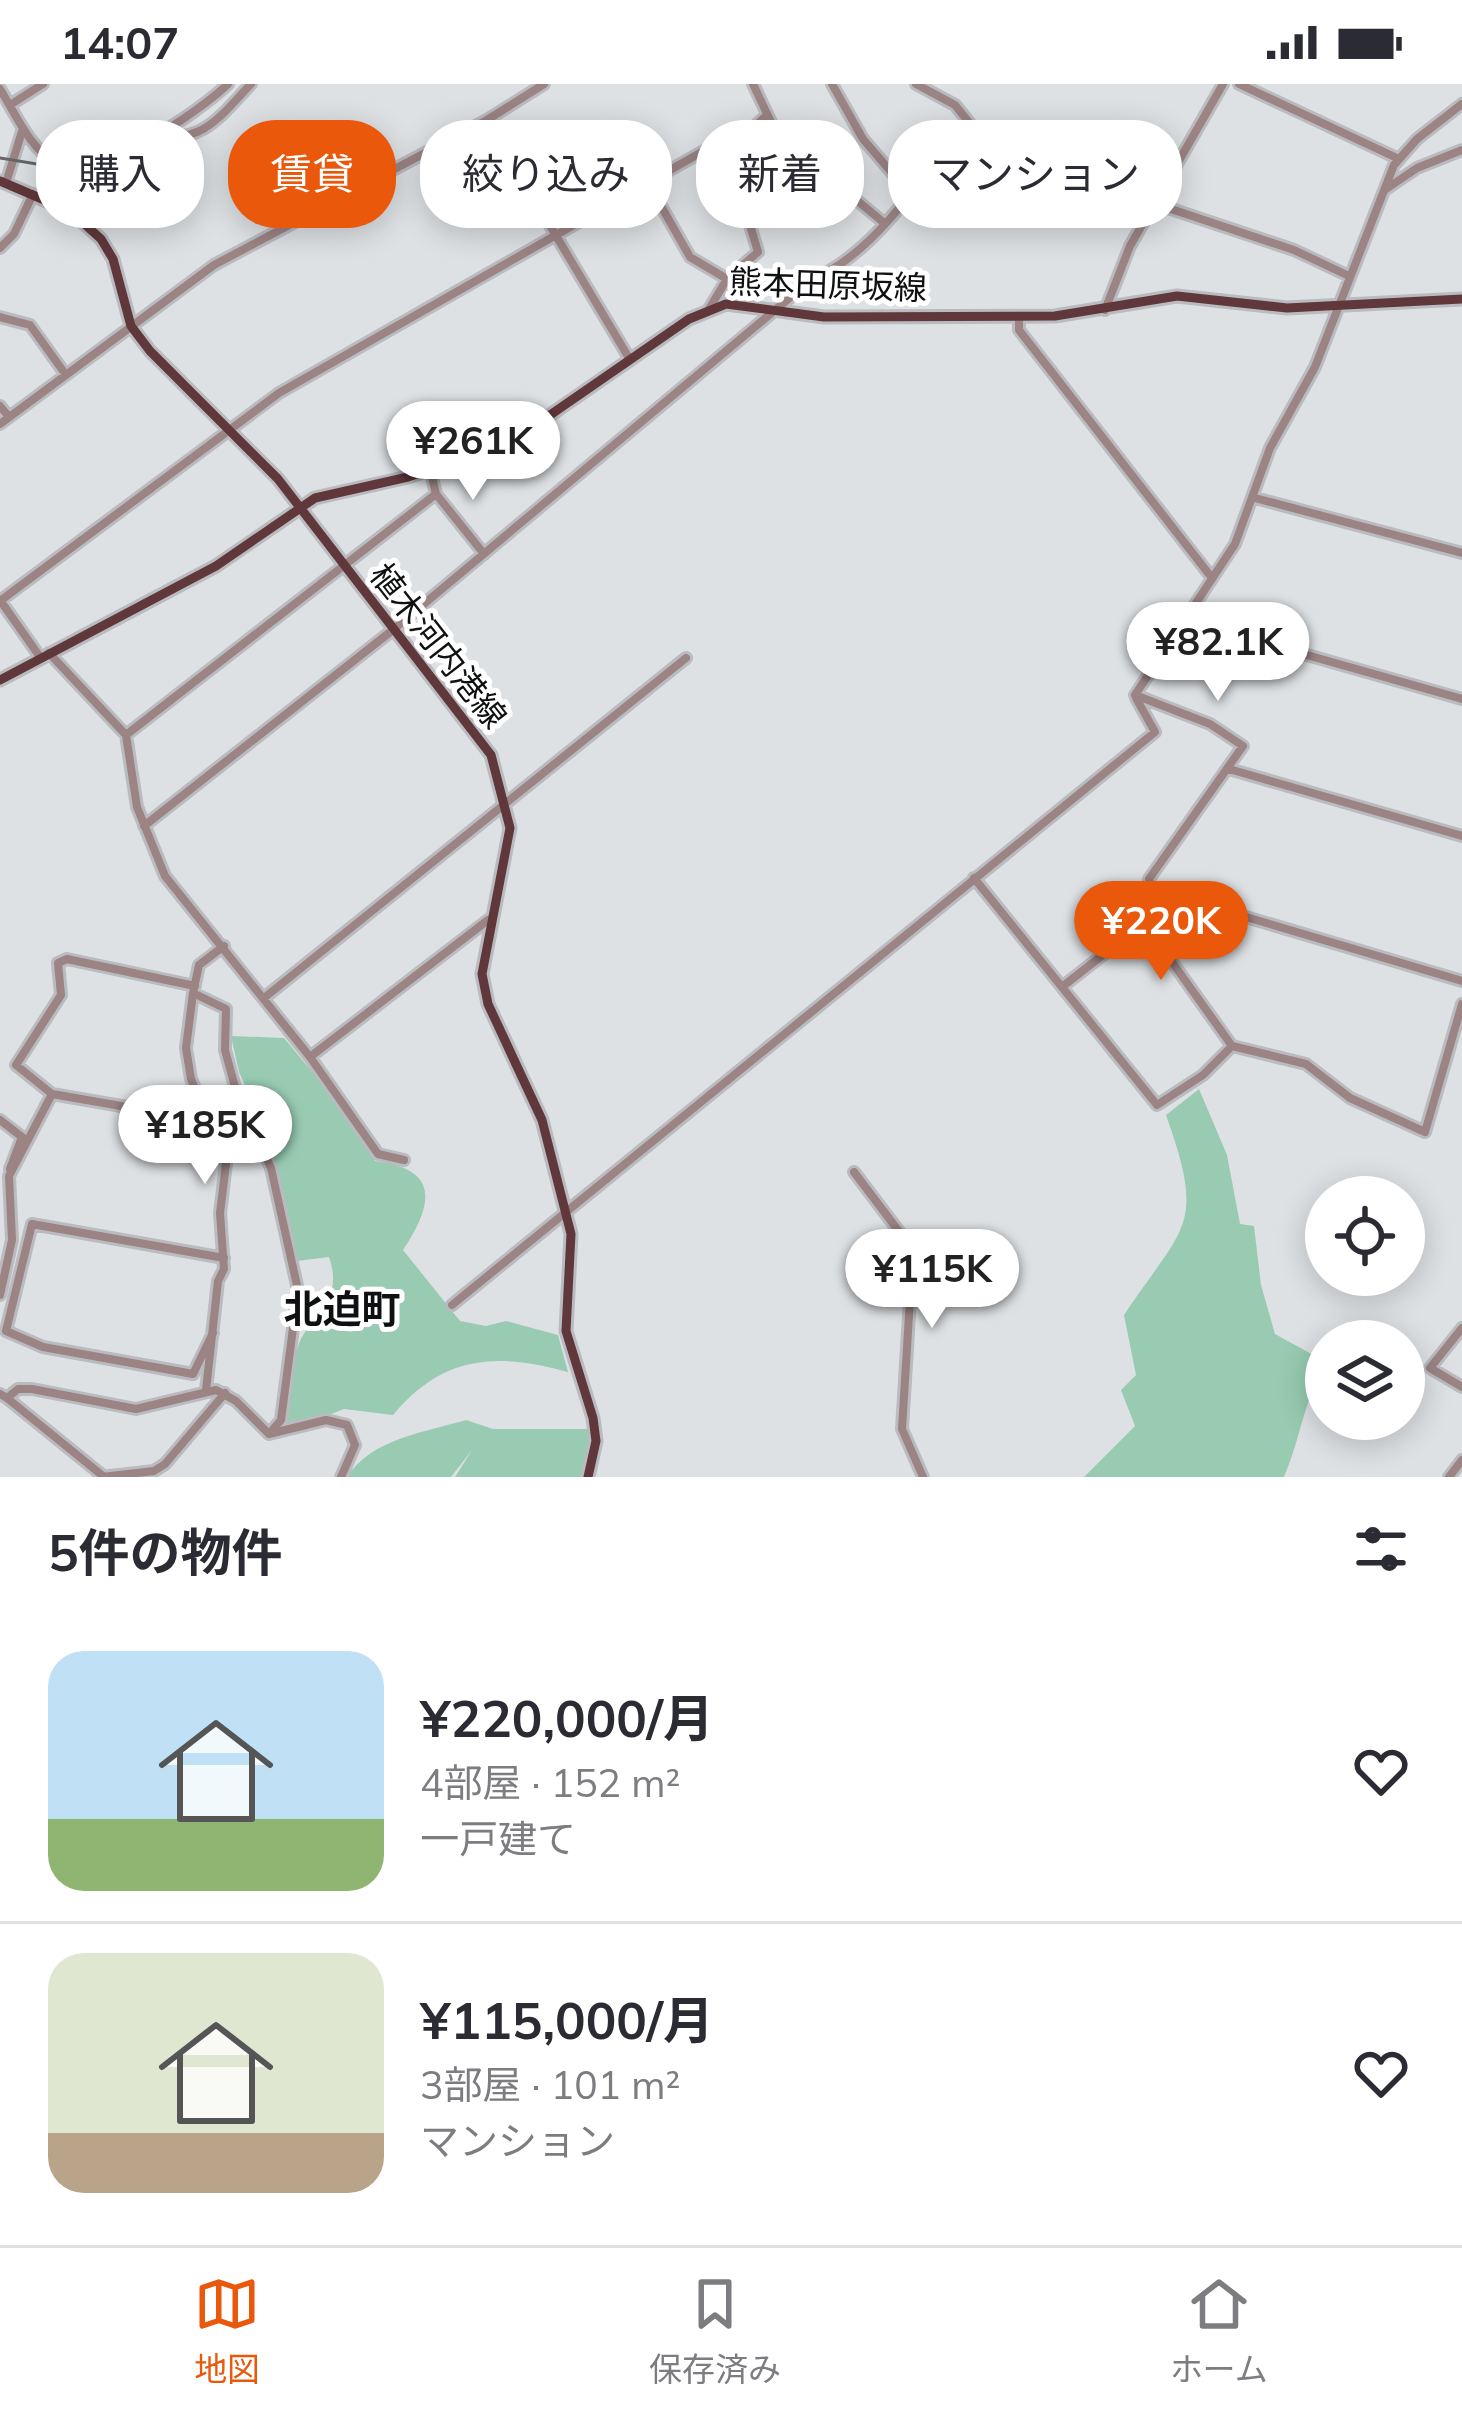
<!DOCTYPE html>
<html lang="ja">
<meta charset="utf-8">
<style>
:root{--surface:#fff;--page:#f2f2f3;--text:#2b2b33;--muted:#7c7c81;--line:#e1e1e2;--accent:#ea580c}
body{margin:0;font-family:Mulish,"Noto Sans JP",sans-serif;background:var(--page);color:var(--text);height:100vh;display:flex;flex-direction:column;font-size:45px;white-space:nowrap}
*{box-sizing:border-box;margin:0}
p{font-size:39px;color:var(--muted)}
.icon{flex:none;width:66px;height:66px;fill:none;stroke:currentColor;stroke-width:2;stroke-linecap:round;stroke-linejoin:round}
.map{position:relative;height:1393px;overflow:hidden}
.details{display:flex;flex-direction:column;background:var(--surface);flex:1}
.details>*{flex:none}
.top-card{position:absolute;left:36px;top:36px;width:1392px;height:108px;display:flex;gap:24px}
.tools{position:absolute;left:1305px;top:1092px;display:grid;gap:24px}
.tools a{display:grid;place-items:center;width:120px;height:120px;border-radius:50%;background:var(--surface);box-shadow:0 6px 30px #0003;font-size:60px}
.price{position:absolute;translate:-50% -102px;padding:0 27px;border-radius:42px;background:#fff;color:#222;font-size:39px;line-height:78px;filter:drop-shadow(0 3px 6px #0008)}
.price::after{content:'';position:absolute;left:50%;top:72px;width:36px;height:27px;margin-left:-18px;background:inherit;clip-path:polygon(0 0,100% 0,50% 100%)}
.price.selected{background:var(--accent);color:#fff}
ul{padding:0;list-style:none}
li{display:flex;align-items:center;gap:36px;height:300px;padding:0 48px}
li+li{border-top:3px solid var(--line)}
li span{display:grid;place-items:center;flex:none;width:336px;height:240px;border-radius:36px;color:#555}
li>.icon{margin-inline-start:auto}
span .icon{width:144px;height:144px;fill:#fffc;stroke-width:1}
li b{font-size:51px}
h2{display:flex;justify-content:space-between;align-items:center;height:144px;padding:0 48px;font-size:51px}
.pill{padding:0 42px;border-radius:48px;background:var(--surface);box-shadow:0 6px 30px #0003;font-size:42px;line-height:108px}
.pill.selected{background:var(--accent);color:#fff}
.status{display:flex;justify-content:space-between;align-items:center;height:84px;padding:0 60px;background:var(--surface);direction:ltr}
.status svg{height:33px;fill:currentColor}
.menu{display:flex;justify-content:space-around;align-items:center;height:168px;border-top:3px solid var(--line);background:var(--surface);font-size:33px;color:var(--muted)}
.menu a{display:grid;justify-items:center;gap:6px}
.menu .selected{color:var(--accent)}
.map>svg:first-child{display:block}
</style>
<div class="status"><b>14:07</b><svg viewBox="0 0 49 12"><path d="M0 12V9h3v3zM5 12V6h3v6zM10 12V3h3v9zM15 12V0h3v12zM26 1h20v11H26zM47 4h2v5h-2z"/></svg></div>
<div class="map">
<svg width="1462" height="1393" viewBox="0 0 1462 1393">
<rect width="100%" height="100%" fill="#dee1e4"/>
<path fill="#98cbb2" d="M231,952l53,2 76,91 15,32c67,8 57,45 28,89l57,71 26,5 20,-5 52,14 10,37c-72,-20 -125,-17 -175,43l-49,-6 -59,23c4,-22 7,-76 16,-93 17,-32 42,-41 28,-82l-32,4 -34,-136 -24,-53z
M1199,1005l28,66 13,69 14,2 7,59 14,49 51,28c-24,44 -24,72 -42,115h-200l51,-51 -14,-36 15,-15 -12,-60c61,-91 82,-88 42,-200z
M466,1336l27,9h95l4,34 -4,14h-133l17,-27 -21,27h-104c24,-38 78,-45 119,-57z"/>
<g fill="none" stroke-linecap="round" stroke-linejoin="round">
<g stroke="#b9bbbe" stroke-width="14">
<path id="minor" d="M753,0l27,57 53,65 20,-9 31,26
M832,0l31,55 47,55
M916,0l39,21 54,67
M1239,0l160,75
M0,5c15,24 30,60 56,74 39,21 144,-52 172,-79
M1462,20l-45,35 -23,26 -79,202 -45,81 -35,96 -100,151 75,29 33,22 -94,133 23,83 60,84 74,18 44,34 75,34 37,-128
M10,21l33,-21
M487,36l142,238
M156,50c46,12 66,-20 95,-50
M6,99l17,-55
M648,99l42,74 37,22
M1386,105l31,-21 45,-18
M1153,119l141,47 55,26
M0,164l14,-14 19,-40
M709,225l18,-30 31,-27 -30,-101
M1105,226l25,-64 93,-162
M1019,232v14l193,248
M0,233l30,8 36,50
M0,322l9,11
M0,340l214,-159 273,-145 57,-36
M430,385l6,25 48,60
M1255,414l207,55
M0,516l40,57
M0,517l279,-208 428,-244 21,2 37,-34
M1187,537l275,78
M49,569l77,82 11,72 28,69 145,181 178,-137
M126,651l310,-241
M1229,685l233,67
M144,742l250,-197 417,-349c42,-17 78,-57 105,-94 18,-25 24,-48 53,-63
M974,794l183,227 46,-30 29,-29
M1155,806l307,91
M224,862l-25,19 -6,28 33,16 -1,41 10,37 36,81 27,122 -17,130 -12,14
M195,902l-128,-27 -9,4 3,32 -45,70 36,29 156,27
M1062,903l98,-77
M193,909l-7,55 5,31 35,85 -6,49 4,56 -6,12 -12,109
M264,914l422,-340
M310,973l68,97 26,6
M0,1036l22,17 -12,32
M854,1088l59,78 -11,179 21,48
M0,1211l12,-55 -3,-64 43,-82
M452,1221l703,-573 -19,-34
M1462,1244l-32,40 32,19
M213,1249l-20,41 -150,-27 -37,-16 26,-107 192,34
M0,1310l7,4 11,-9h14l104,20 80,-19 20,11 33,33 57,-14 21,5 8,20 -14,32
M7,1314l96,78
M102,1393l52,-6 11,-7 60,-71
M1449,1393l13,-17"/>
</g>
<g stroke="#b9bbbe" stroke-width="15">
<path id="major" d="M0,97l70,30 31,28 12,20 18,67 19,25 128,128 213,276 19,73 -28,146 6,30 54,116 29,114 -5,97 27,87 3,23 -8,36
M0,596l216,-114 99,-68 93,-21 103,-35 178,-123 37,-15 98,13 231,-1 122,-20 110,12 175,-9"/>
</g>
<use href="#minor" stroke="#9c8384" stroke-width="8"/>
<use href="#major" stroke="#60373b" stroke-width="9"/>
<path stroke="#656668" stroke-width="3" d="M0,74l141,23"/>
</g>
<g text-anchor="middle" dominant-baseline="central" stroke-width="10" stroke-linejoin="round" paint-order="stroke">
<g font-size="33" fill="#0f1011" stroke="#fff">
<text transform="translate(828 200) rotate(2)">熊本田原坂線</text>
<text transform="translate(439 561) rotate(52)">植木河内港線</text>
</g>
<g font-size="39" font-weight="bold" fill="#0f1011" stroke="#fff">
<text x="342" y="1224">北迫町</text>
</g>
</g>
</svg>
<div class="tools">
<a><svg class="icon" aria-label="locate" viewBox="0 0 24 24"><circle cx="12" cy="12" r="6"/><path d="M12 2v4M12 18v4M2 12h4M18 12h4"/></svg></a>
<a><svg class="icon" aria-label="layers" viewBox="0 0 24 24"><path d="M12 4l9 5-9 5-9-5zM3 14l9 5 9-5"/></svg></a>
</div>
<b class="price" style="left:473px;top:419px">¥261K</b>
<b class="price" style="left:1218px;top:620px">¥82.1K</b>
<b class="price selected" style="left:1161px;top:899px">¥220K</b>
<b class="price" style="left:205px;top:1103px">¥185K</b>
<b class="price" style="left:932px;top:1247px">¥115K</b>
<div class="top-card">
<a class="pill">購入</a>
<a class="pill selected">賃貸</a>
<a class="pill">絞り込み</a>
<a class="pill">新着</a>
<a class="pill">マンション</a>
</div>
</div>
<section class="details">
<h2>5件の物件<svg class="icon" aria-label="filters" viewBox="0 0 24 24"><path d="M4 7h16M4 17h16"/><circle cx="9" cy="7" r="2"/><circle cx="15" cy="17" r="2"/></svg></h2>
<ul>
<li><span style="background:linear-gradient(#bfe0f5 70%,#8fb573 0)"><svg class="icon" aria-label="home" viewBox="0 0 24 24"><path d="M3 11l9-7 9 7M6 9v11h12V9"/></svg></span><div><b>¥220,000/月</b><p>4部屋 · 152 m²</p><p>一戸建て</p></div><svg class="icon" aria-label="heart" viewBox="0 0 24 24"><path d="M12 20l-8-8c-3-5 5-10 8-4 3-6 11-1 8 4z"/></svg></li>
<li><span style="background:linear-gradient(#dfe7d0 75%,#b9a48a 0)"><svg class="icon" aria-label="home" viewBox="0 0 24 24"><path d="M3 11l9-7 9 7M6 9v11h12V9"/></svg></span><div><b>¥115,000/月</b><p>3部屋 · 101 m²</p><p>マンション</p></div><svg class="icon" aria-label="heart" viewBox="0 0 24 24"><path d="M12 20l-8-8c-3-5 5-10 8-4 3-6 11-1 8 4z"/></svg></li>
</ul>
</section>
<nav class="menu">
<a class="selected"><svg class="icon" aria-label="map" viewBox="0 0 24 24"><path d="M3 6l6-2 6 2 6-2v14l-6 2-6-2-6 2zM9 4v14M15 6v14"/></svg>地図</a>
<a><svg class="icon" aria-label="saved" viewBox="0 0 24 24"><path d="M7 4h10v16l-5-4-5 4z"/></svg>保存済み</a>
<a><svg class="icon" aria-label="home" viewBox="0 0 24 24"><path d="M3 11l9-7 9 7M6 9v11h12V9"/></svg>ホーム</a>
</nav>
